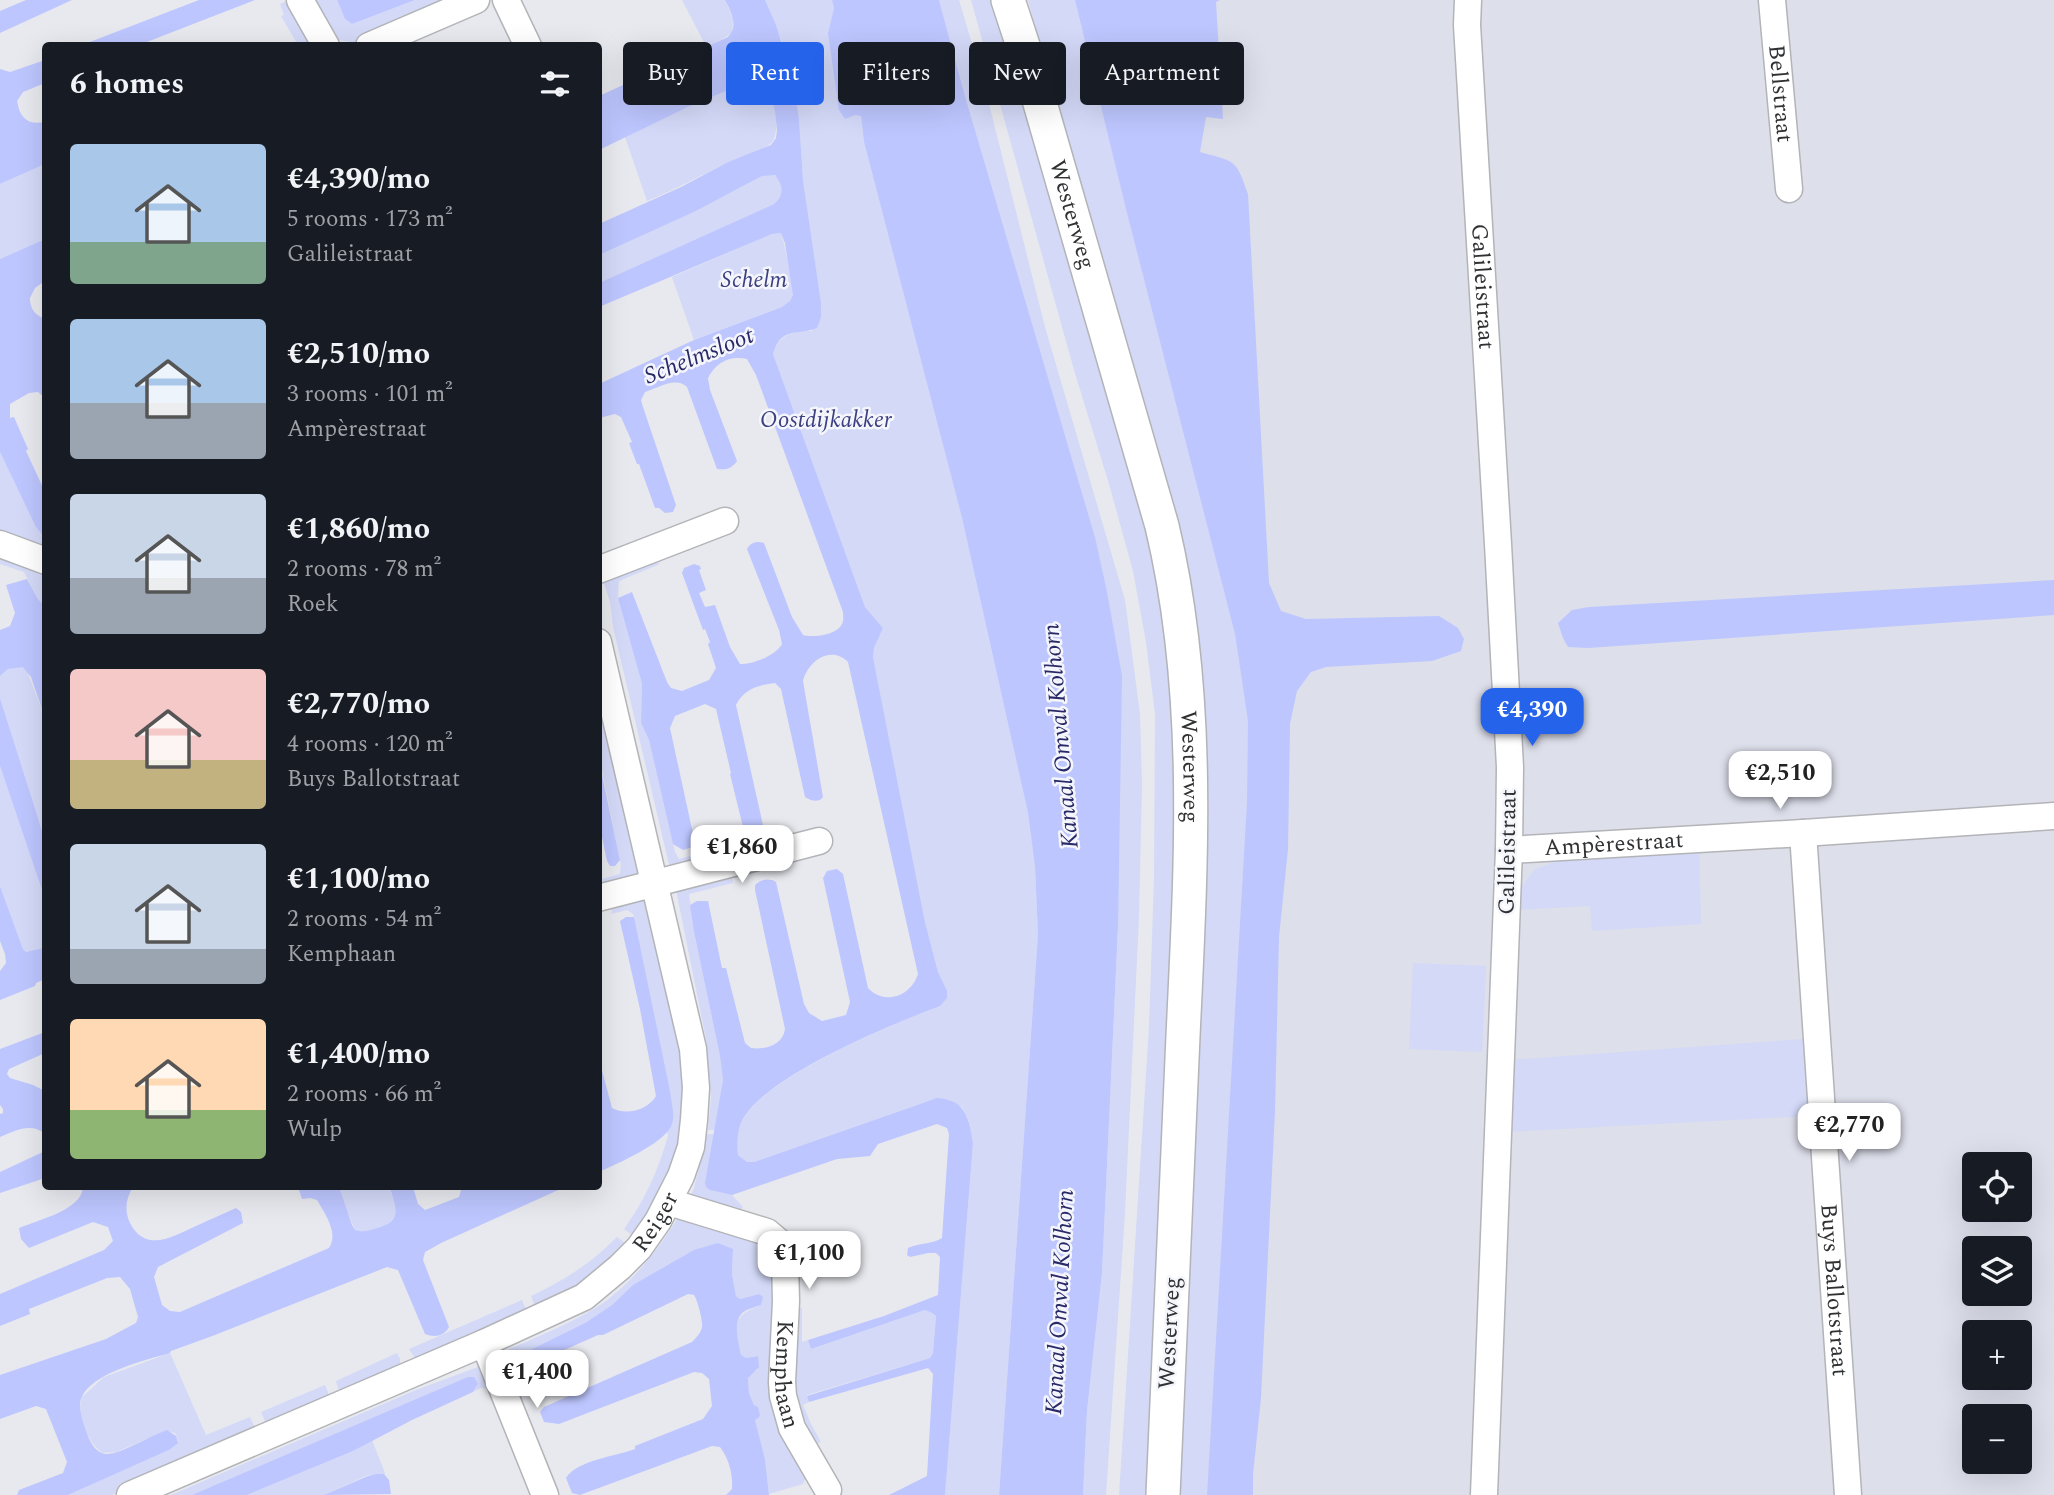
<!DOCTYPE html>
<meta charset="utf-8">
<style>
:root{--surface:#171b24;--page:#242831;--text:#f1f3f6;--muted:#9ea1a6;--accent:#2563eb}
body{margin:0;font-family:Spectral,serif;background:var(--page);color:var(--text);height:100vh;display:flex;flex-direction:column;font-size:26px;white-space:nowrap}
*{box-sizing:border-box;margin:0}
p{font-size:23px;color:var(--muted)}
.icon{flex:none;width:38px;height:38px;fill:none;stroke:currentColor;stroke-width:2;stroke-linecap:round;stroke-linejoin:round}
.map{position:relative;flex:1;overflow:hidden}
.sheet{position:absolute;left:42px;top:42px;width:560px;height:1148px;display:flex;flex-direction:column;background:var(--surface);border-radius:7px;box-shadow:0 7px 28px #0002}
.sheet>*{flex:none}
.guide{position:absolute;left:623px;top:42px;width:665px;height:63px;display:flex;gap:14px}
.controls{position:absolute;left:1962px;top:1152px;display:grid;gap:14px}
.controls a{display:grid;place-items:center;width:70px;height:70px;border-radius:7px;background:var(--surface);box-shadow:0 7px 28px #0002;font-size:35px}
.price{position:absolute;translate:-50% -60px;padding:0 16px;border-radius:14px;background:#fff;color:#222;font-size:23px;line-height:46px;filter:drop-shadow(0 2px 4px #0008)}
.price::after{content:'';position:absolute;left:50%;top:42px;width:21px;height:16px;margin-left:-10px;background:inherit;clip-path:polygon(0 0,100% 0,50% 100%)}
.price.on{background:var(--accent);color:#fff}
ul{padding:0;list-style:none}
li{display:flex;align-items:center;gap:21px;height:175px;padding:0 28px}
li span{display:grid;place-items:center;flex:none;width:196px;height:140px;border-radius:7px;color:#555}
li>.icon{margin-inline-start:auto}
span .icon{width:84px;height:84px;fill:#fffc;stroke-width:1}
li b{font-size:30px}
h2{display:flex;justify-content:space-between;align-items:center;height:84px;padding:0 28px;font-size:30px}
.chip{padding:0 24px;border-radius:7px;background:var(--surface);box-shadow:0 7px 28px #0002;font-size:24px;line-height:63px}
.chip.on{background:var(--accent);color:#fff}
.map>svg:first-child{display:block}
</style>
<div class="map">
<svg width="2054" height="1495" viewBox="0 0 2054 1495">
<rect width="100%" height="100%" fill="#e8e9ee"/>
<path fill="#dddfeb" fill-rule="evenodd" d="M1043,0h1011v1495h-864l38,-744zM1974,1164h46v45h-46zM1974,1248h46v45h-46zM1974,1332h46v45h-46zM1974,1416h46v45h-46z"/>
<path fill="#d3d9f7" d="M289,0l25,41 -11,4h-5l-17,-29 3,-1 -4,-11z
M316,0h21l8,19 7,5 63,-24h47l-102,43 -7,1 -1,-2 -13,-2z
M682,0h43l8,19 -1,14 -25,15z
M765,0h67l2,8 -6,25 27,82h6l3,27 98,376 66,295 7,54 3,67 -39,561h-54l28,-352 -5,-25 -6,-11 -34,-6 -174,61h-7l-9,-7c-1,-10 -1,-23 3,-32 20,-45 152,-99 199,-117l6,-15 -8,-19 -13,-50 -52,-265 1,-9 9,-20 -18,-21 -92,-253c6,-20 20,-23 39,-23l9,-27 -18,-124 -4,-61 -5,-34 -5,-13 -5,-24z
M939,0h20l25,84 61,243 80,273 15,114 2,71 -3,132 -14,296 -19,282h-23l4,-84 15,-138 16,-346 -23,-390 -130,-441z
M971,0h25l126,430 45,185 13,181 -28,699h-33l30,-468 5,-149 1,-164 -9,-72 -13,-71 -24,-87 -35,-114z
M1028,0h47l51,209 109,425 13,87 -1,81 -40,693h-31l27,-730 -131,-602z
M755,79l10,2c8,11 17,52 6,62 -9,9 -33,14 -45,20 -26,13 -52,27 -79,38l-22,-64 63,-30z
M45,164v75l-45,20v-75z
M771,174c15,6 13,21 3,30l-175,79 -1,-28 98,-44 66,-35z
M781,233c3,7 13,56 12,62 -1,6 -6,9 -11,12l-88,33 -22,-63 100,-43z
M0,452l36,74 9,12 -3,2 3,2v13l-45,-17z
M0,551l45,16v39l-7,-7 -14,-27 -24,-8z
M648,557l12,7 -41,17 -1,17 24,86 -1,39 8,17 26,112 4,7 55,-14 -3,8 -60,20 -58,-246 -3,-25 -7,-22z
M17,667h6l4,4 18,47v122l-45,-142v-22l8,-7z
M598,675l44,198 -37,18 -3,-12 18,-5 1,-9 -22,-109z
M0,766l45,133v48l-19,5 -3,-3 -23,-63z
M1699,846l2,78 -109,7 -2,-25 -75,4 4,-20 15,-20 35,-14z
M730,870l3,13 -44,11 5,38 26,124 3,24 -8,50h-7l3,-32 -5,-59 -31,-154z
M639,895l8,5 33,124 8,85 -25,91 -31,35 -8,-6c21,-29 34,-58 44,-93l-1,-4 5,-8 -38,-207 -1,-3 -6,-4 -16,4 4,-14z
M1413,963l73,3 -4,86 -73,-3z
M1803,1039l6,77 -303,16 3,-72z
M707,1134h7l-3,56 21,5 11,12 -8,10 -46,-17 5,-12z
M339,1187h51l7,27c-7,13 -28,21 -42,16l-11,-26z
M679,1216l92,28 33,218 1,17 -2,5 -34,10 -4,-35 -10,-39 -1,-15 -5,-12 -1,-15 2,-4 7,-4v-14l-11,2 -5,-3c-5,-26 -11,-39 18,-49v-12l-19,5 -4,-3 -4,-22 1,-24 -100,35 -21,20 -27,18 -67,33 6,12 -7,4 1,2 -4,2 -9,-2 -5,-21c32,-14 66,-27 97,-46 33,-21 62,-58 82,-91z
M617,1237l8,6 -35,41 -55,23 -4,-11c34,-16 59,-32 86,-59z
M522,1300l5,12 -109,51 -9,-14z
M802,1308v34l6,-2 3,9 114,-39 7,3 4,3 -3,37 -3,5 -123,37 2,7 -6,3 8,19 10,18 -11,4 -14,-25 -5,-110z
M170,1353l36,82 44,-18 7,15 -145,63h-44l101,-45 9,-9 -3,-8 -10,-2 -49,21 -13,1c-16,-11 -27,-37 -21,-56l22,-20z
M397,1353l3,6v11l-56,25 -6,-7 -2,-7z
M486,1364l5,22 -7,3 -1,-2 -10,5 5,-8 -286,111h-21l245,-105z
M325,1385l3,7v10l-60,26 -7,-16z
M372,1440l13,33 -1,1 -16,1 -44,20h-77l106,-44z"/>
<path fill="#bdc6fe" d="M26,0h46l-72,33v-22z
M199,0h56l-116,45h-57z
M337,0h78l-63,24 -7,-5z
M725,0h40l11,25 18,60 5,34 4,61 18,123v14l-4,11c-20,8 -36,-2 -44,26l92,253 18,21 -9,20 -1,9 52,265 13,50 9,19v7l-7,8c-47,18 -179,71 -199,117 -4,9 -4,22 -3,32l9,7h7l183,-64c29,2 32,20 36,45l-28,352h-56l38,-19 6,-102 -5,-6 -119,34 -2,-6 123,-38 3,-5 3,-37 -4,-3 -7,-3 -114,39 -3,-9 76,-24 54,-21 2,-38 -4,-4h-8l-18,4 -3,-2 1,-7c10,-5 25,-4 34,-10l7,-104 -2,-6 -10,-4 -59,20 -8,12 -33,3 -105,36 -22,-5 -4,-3 -1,-4 18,-103 -3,-24 -26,-124 -4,-27 7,-4h11l14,67h4l19,75 6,5c14,2 32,-3 34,-19l-30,-139v-5c6,-6 14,-7 21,-3l28,122 5,9 13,8 24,-6 4,-13 -27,-124 4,-7 10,-2 6,5 25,114c17,18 43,8 50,-14l-70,-312c-17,-17 -40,-1 -45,19l20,116c-4,6 -12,4 -18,0l-24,-108 -6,-6c-16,2 -31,6 -39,22l27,120 -10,8 -9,-2 -14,-57 1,-1 -15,-64 -11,-5 -30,12 -5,12 25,115 -2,4 -10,3 -10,-6 -24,-104 -8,-17 1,-39 -24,-86 14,-6 35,90 4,6 11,3 27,-11 7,-12 -8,-24 2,-2 -5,-13 -2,1 -21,-57 2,-5 10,-4 6,2 1,3 -2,1 7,20 -7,3 6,14 10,-2 15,42 10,17c13,1 36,-9 42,-20l-3,-14 -32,-81c4,-7 10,-8 17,-6l28,74 11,18c10,3 34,0 39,-11 2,-4 1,-9 1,-12l-87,-237 -9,-16c-17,-4 -31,3 -39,19l2,12 27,71c-6,8 -10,9 -20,8l-30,-82c-11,-11 -29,1 -42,5l-4,8 2,7 33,98 -3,7 -8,1 -6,-5h-4l-16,-44h-2l-8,-21 3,-1 -11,-25 -6,-3 -16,4v-34l95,-44 88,-33 8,-6 3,-6 -8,-52 -4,-10 -9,1 -173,73v-24l175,-79c10,-9 10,-18 1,-29l-13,1 -66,35 -97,44v-31l82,-37 47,-25 43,-17 5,-7 1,-8 -2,-18 -6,-26 -4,-5 -10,-2 -67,28 -89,43v-54l129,-59c11,-11 3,-25 -3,-37z
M832,0h107l26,96 130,441 12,55 15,84 -4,251 -16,346 -15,138 -4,84h-84l39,-561 -3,-67 -7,-54 -66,-295 -98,-376 -3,-26 -6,-1 -10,4 -6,-9 -11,-77 6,-25z
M1075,0h145l-4,2 7,117 -17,-2 -6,35c35,10 36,6 48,42l21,389 12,28 25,8 133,-3 19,12 6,11 -3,12 -29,10 -106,6 -15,5 -14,19 -7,33 -2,125 -9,88 -4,174 -14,287 -8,76v21h-46l40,-693 1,-81 -13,-87 -109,-425z
M45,60v23l-22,9 -6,9c3,18 11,24 28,21v42l-45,20v-115l10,3z
M45,239v42l-10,7 -5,10c0,11 5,17 15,21v79l-7,-6 -9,1 -19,11v14l4,-1 14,32 -2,2 19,41v46l-9,-11 -36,-75v-193z
M27,579l11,20 7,7v112l-14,-41 -8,-10 -15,2 -8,7v-46l10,-4 5,-13 -9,-28z
M2054,580v35l-466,33 -20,-1 -5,-9 -5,-15 14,-13 17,-3z
M0,698l45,142v59l-45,-133z
M598,756l22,104 -5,6h-5l-3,-5 -8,-38z
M0,886l23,63 3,3 20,-5 -1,32 -9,4 -1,3 -35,14v-29l6,-8 -1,-9 -5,-13z
M626,917h8l36,174c1,10 5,23 2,33 -6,19 -56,40 -73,48v-113l13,49c14,8 36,2 44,-12l-16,-87 -20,-88z
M45,1032v21l-36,16 -2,5 3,4 23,7 12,6v43c-14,-12 -30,-3 -45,3v-23l3,-1v-4l-3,-4v-56z
M45,1151v27l-45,15v-21z
M83,1187h50c-7,11 -9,23 -3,36 16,31 44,13 66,3 13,-6 27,-12 40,-18l5,4 2,11 -85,44 -4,10 8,28 8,6 10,1 149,-64c10,-15 -4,-34 -12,-48l-7,-2 -8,1 -4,-12h41l13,38 3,5c9,3 15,0 23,-2 26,-8 17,-20 12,-41h23l5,17 7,6 34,-13 3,-10h103l-124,56 -16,9 -2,8 26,67c-5,9 -14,11 -24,7l-27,-64 -11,-3 -172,68 -44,16 -1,2c-24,7 -80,20 -89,46 -3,9 2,23 5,32 3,9 9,22 20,23 13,1 46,-19 61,-24l9,6 2,7 -9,7 -101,45h-51l2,-5 44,-17 4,-11 -21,-53 -10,-3 -36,13v-44l106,-36 30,-16 2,-6 -8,-28 -10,-12 -13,1 -78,31 1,5 -30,12v-32l104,-44 9,-9 -5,-14 -15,-5 -64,26 -8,-9 -2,-11c19,-8 63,-18 64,-41z
M718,1243l15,6 -1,25 4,22 4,3 19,-5 4,3 -2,8c-5,2 -11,3 -16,6 -14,8 -6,32 -4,44l5,3 12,-2 1,11 -11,11 1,15 5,12 4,2 2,9 -5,4 10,39 4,36h-43l6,-6c1,-15 -3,-30 -12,-42l-8,-1 -132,49 -8,-2 -6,-15c11,-18 51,-22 69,-29v-3l68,-27 9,-13 -3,-27 -7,-6 -8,-1 -135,52 -15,-2 -4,-10 4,-5 148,-65c4,-4 9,-9 10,-15 1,-5 -4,-26 -8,-32l-6,-1 -85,41h-5l-74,33 -6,-12 67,-33 27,-18 21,-20 61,-35z
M468,1377h6l4,7 -5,8 -61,28 -59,31 -106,44h-55z
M376,1474h8l5,6 2,14 -67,1 44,-19z"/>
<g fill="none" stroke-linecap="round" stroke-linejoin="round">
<g stroke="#b3b4b8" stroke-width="29">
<g id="minor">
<path d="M300,0l26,46"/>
<path d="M506,0l22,46"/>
<path id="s1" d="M1468,0l-1,25 31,519 12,223 -1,83 -25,645"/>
<path id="s2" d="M1772,0l17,189"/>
<path d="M369,46l107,-46"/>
<path d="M0,544l46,17"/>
<path d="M598,570l127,-49"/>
<path id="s3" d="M1803,833l45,662"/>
<path id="s4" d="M1509,850l294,-17 251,-17"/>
<path d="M598,898l221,-57"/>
<path id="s5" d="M669,1202l98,30 13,11 5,15 1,43 -4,81 1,14 9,32 36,62"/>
<path d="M484,1343l61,152"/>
<path id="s6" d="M130,1495l354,-152 100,-46 36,-30 19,-19 19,-27 23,-45 10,-29 3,-27 2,-32 -3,-39 -95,-407"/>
</g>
</g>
<g stroke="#b3b4b8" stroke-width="36">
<g id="major">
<path id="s7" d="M1008,0l19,58 135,468c40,167 29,340 21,510 -7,153 -14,306 -20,459"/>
</g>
</g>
<use href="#minor" stroke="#fff" stroke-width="26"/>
<use href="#major" stroke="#fff" stroke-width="33"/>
</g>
<g text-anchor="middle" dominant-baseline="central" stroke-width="5" stroke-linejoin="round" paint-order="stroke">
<g font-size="23" fill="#303133" stroke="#f5f6fb">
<text stroke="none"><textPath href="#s2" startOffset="94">Bellstraat</textPath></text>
<text stroke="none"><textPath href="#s7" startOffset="224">Westerweg</textPath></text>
<text stroke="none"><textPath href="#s1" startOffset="287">Galileistraat</textPath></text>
<text stroke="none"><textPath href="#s7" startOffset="791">Westerweg</textPath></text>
<text stroke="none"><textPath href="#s4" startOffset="105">Ampèrestraat</textPath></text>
<text transform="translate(1508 852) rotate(-89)">Galileistraat</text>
<text stroke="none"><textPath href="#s6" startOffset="600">Reiger</textPath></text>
<text stroke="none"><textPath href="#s3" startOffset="458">Buys Ballotstraat</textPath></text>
<text transform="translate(1170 1333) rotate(-87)">Westerweg</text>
<text stroke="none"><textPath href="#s5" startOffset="252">Kemphaan</textPath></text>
</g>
<g font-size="23" font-style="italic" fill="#3c4082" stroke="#f5f6fb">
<text x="754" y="280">Schelm</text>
<text x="826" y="420">Oostdijkakker</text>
</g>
<g font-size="24" font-style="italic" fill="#282968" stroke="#f5f6fb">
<text transform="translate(699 356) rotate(-22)">Schelmsloot</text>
<text transform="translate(1061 736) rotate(-95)">Kanaal Omval Kolhorn</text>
<text transform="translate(1060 1302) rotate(-87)">Kanaal Omval Kolhorn</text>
</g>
</g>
</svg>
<div class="controls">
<a><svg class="icon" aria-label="locate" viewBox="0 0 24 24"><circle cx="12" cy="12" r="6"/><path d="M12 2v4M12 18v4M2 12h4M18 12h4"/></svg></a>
<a><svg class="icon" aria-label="layers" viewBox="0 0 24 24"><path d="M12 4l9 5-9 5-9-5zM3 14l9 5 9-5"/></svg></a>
<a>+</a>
<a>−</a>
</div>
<b class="price on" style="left:1532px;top:748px">€4,390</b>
<b class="price" style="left:1780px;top:811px">€2,510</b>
<b class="price" style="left:742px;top:885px">€1,860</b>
<b class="price" style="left:1849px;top:1163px">€2,770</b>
<b class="price" style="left:809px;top:1291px">€1,100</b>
<b class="price" style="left:537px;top:1410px">€1,400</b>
<div class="guide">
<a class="chip">Buy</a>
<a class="chip on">Rent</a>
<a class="chip">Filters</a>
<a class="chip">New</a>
<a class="chip">Apartment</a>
</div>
<section class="sheet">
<h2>6 homes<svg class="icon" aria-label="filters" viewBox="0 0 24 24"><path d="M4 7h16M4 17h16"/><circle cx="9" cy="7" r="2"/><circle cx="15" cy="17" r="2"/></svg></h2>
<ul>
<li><span style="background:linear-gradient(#a9c7e8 70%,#7fa58c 0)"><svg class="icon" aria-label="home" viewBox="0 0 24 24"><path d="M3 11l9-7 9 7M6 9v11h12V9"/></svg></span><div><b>€4,390/mo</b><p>5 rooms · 173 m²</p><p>Galileistraat</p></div></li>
<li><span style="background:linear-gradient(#a9c7e8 60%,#9aa5b1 0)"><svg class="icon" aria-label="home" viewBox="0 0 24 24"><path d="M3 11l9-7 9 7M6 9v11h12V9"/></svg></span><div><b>€2,510/mo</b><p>3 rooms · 101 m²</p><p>Ampèrestraat</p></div></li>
<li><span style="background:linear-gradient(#c9d6e8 60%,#9aa5b1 0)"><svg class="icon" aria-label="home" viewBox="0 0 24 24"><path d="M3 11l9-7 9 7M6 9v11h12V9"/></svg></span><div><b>€1,860/mo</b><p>2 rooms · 78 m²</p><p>Roek</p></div></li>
<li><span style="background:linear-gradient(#f6c9c9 65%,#c2b280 0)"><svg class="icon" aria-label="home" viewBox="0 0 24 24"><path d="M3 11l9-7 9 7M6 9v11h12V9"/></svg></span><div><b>€2,770/mo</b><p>4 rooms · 120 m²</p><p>Buys Ballotstraat</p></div></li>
<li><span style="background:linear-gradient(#c9d6e8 75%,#9aa5b1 0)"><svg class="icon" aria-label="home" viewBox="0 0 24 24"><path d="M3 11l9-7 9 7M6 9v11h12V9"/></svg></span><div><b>€1,100/mo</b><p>2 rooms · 54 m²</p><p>Kemphaan</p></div></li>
<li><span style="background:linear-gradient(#ffd9b3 65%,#8fb573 0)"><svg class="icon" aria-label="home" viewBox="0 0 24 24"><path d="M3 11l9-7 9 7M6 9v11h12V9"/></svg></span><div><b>€1,400/mo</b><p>2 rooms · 66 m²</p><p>Wulp</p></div></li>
</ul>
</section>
</div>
